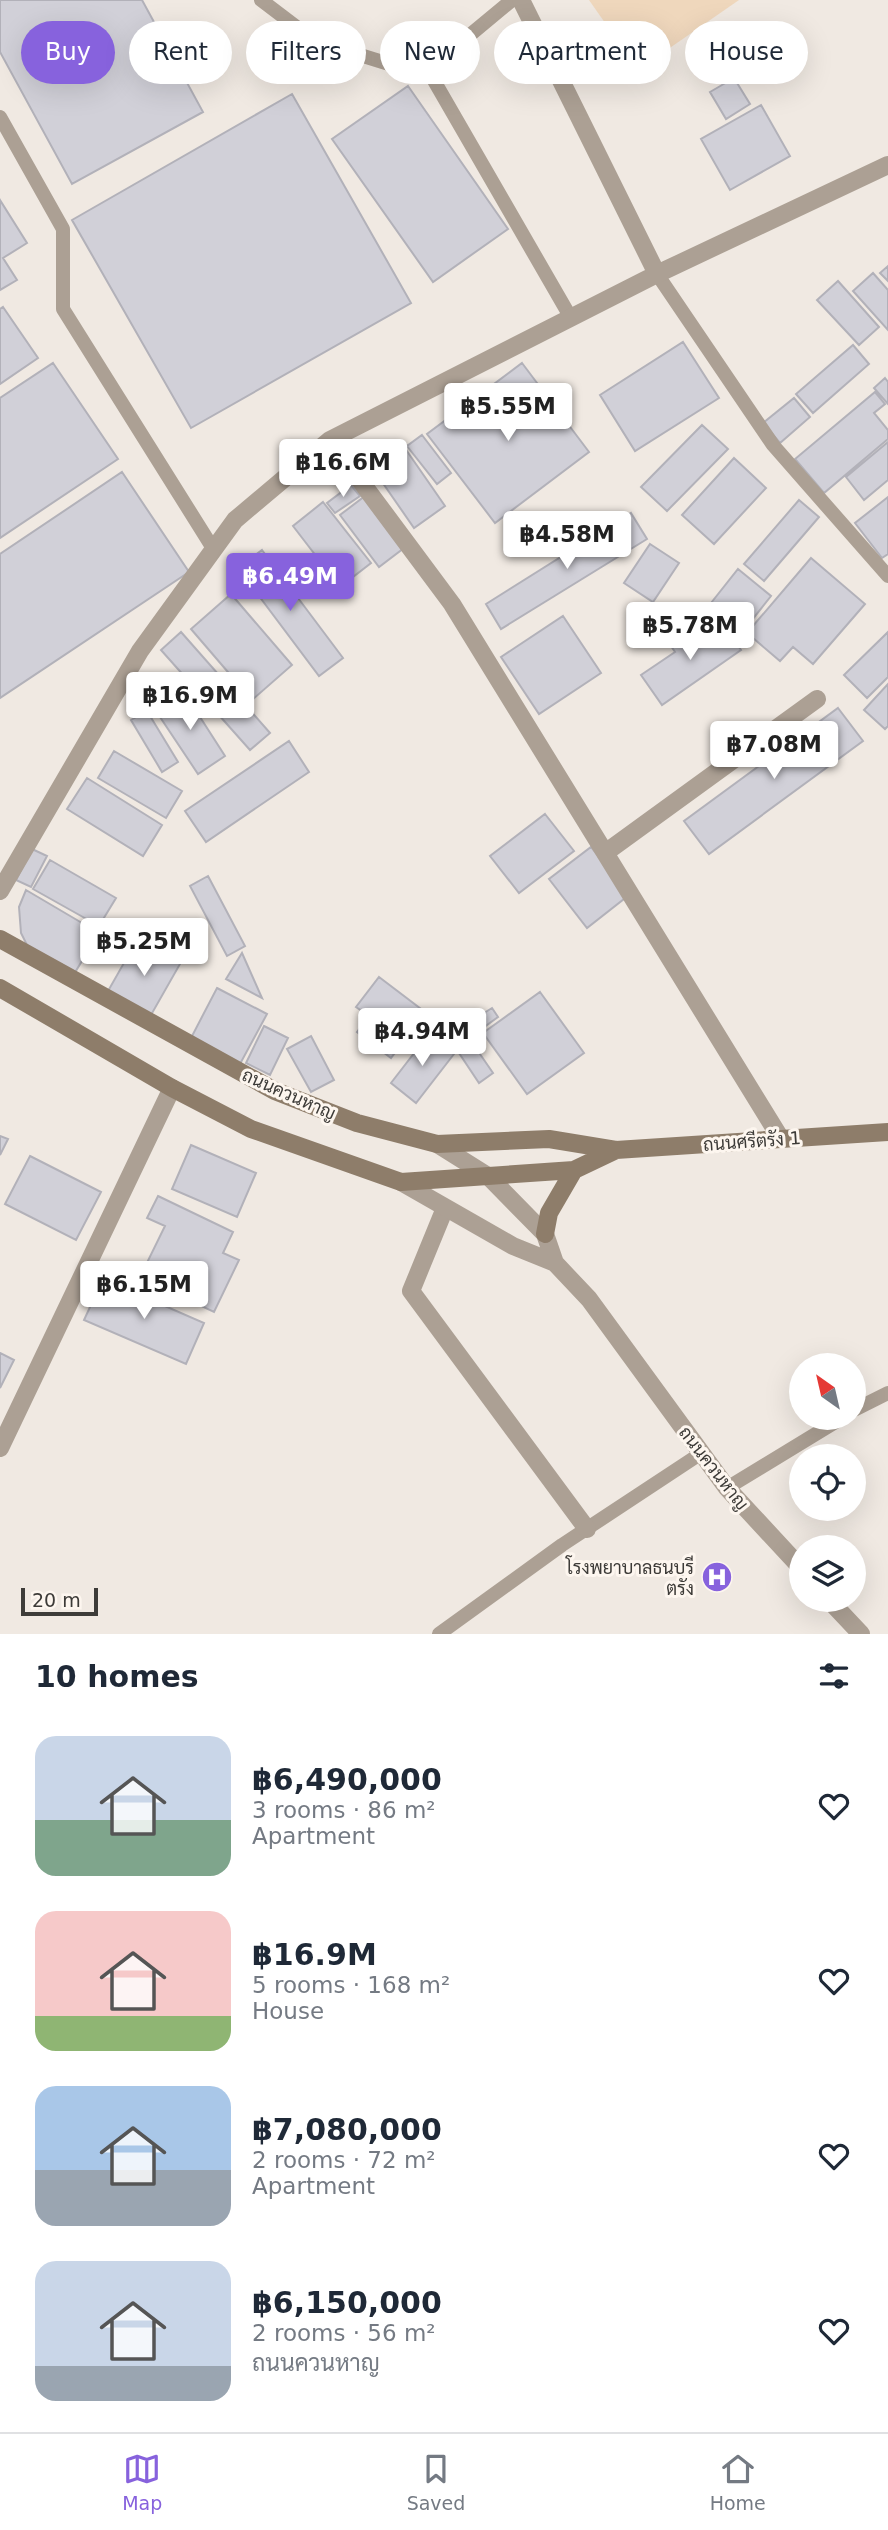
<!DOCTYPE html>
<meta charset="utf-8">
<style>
:root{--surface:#fff;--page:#f2f2f3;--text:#1f2937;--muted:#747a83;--line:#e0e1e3;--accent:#8762dd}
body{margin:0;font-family:"DejaVu Sans",Sarabun,sans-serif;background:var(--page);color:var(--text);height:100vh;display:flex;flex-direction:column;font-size:26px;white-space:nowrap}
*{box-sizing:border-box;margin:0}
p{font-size:23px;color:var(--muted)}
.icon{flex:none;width:38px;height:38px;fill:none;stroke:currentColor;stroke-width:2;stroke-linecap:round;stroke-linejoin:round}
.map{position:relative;height:1634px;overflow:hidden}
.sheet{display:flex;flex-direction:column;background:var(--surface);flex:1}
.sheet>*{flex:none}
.top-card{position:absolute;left:21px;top:21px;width:847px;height:63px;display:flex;gap:14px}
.needle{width:46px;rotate:326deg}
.controls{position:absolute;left:789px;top:1353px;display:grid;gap:14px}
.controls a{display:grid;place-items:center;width:77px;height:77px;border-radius:50%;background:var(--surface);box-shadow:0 7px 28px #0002;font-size:35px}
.scale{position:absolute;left:21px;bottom:18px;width:77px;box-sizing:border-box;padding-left:7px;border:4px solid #3d3b38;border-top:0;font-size:19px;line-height:24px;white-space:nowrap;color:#3d3b38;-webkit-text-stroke:5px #fdf6ef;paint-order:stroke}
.price{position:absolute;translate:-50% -60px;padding:0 16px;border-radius:7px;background:#fff;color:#222;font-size:23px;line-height:46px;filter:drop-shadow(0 2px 4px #0008)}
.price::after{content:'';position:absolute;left:50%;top:42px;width:21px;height:16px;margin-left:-10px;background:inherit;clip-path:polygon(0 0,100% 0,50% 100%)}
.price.active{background:var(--accent);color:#fff}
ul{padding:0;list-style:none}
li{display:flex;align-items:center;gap:21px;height:175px;padding:0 35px}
li span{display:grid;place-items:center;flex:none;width:196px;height:140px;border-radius:21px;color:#555}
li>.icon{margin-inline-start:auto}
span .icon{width:84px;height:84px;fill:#fffc;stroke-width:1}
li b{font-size:30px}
h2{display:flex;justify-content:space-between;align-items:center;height:84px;padding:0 35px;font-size:30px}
.chip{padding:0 24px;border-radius:32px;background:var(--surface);box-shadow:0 7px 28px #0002;font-size:24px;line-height:63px}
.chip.active{background:var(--accent);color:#fff}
.dock{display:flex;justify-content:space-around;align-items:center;height:98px;border-top:2px solid var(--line);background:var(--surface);font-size:19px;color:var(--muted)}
.dock a{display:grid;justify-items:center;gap:4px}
.dock .active{color:var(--accent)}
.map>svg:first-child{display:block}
</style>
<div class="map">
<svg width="888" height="1634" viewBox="0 0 888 1634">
<rect width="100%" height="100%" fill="#f0e9e2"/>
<path fill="#efd7bc" d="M589,0h150l-101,70z"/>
<path fill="#d1d0d8" stroke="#b2b1b9" stroke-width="2" d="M0,0h142l61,112 -131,72 -72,-132z
M734,78l16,26 -24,15 -16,-27z
M408,86l100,143 -75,53 -101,-143z
M292,94l119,209 -220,125 -119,-208z
M761,105l29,51 -60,34 -29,-51z
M0,200l27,43 -24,15 14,22 -17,10z
M888,266v15l-8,-8z
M873,273l15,17v40l-35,-39z
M838,281l41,46 -20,18 -42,-45z
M3,307l35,51 -38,26v-75z
M683,342l36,56 -84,53 -35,-56z
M853,345l16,19 -56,49 -17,-19z
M53,363l65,96 -118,79v-140z
M522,363l67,89 -94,71 -68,-89z
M885,378l3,4v22l-14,-16z
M875,392l10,12 -11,9 14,17v9l-64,54 -29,-34z
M794,398l16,19 -30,26 -17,-20z
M702,425l26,24 -61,62 -26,-24z
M422,435l29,38 -14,11 -30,-38z
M888,442v38l-24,20 -18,-23z
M402,444l43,62 -31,22 -43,-62z
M734,458l32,30 -52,56 -32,-29z
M122,472l67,100 -189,126v-144z
M351,485l9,11 -25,17 -8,-10z
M365,496l39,52 -25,19 -39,-52z
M888,497v57l-6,4 -27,-35z
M799,500l20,17 -55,64 -20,-17z
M323,502l48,61 -31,24 -47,-61z
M631,513l16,26 -146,90 -15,-25z
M650,544l29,19 -26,39 -29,-19z
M262,550l81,108 -24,18 -81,-108z
M811,558l54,46 -52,60 -20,-17 -13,14 -33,-28z
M738,569l33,27 -27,34 -33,-27z
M231,594l61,71 -40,35 -61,-71z
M563,616l38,57 -62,41 -38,-57z
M720,621l21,29 -79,55 -21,-30 34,-23 -4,-6 18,-13 5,6z
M181,632l89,101 -20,17 -89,-100z
M888,632v45l-21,21 -23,-23z
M888,684v42l-3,3 -21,-19z
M182,689l43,67 -27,18 -44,-66z
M838,708l25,33 -154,113 -25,-33z
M147,711l31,51 -16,10 -31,-52z
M289,741l20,31 -103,70 -21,-31z
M114,751l68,40 -16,27 -68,-40z
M87,778l75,47 -19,31 -76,-47z
M545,814l29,37 -55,42 -29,-37z
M591,847l38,48 -42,33 -38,-49z
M32,849l15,7 -16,31 -15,-7z
M50,860l66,38 -17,28 -66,-37z
M208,876l37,70 -18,10 -37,-70z
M26,890l73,43 -25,41 -47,-29 -6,-12 -2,-26z
M137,940l43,24 -29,51 -43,-24z
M242,953l20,45 -36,-19z
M379,977l46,35 -34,46 -34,-26 12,-16 -13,-9z
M217,988l50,26 -27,50 -49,-26z
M540,992l44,61 -57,41 -44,-61z
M492,1008l6,9 -18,13 -7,-10z
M264,1026l24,12 -18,37 -24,-12z
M429,1034l25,20 -38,49 -25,-20z
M311,1036l23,44 -23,12 -24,-43z
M471,1041l22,32 -14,10 -22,-33z
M0,1136l8,3 -8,16z
M191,1145l65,28 -19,44 -65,-28z
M30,1156l71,36 -25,48 -71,-36z
M158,1196l75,36 -10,21 16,7 -25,52 -74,-35 25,-51 -18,-8z
M103,1279l101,44 -18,41 -102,-44z
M0,1353l14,7 -14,28z"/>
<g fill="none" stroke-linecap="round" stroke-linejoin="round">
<path stroke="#aca094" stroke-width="14" d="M261,0l54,41 74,23 36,1 22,-11 65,-54
M425,65l146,253
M0,117l63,112v80l151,241
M657,274l116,171 115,131
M854,1410l34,-17
M727,1488l115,-70
M439,1634l123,-89 138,-91"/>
<path stroke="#aca094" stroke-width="18" d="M521,0l136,274
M330,440l122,164 329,535
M605,853l212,-154
M0,891l140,-240 95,-131 95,-80 327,-166 231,-109
M445,1208l-34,83 176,238
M0,1448l172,-360"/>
<path stroke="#aca094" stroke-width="18" d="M437,1144l51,32 57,58 10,29
M401,1182l112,64 42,17 34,36 138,189 75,81
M829,1600l32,34"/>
<path stroke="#8e7d6a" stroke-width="18" d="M0,939l275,152 82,32 80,21 112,-5 67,11 272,-18
M0,988l172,100 79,41 150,53 173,-12 42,-20
M545,1234l4,-21 25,-43"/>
</g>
<defs>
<g id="hospital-disc" transform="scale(1.575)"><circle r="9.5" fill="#8762dd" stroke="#fdf6ef"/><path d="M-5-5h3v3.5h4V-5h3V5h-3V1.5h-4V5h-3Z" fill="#fff"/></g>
</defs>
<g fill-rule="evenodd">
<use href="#hospital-disc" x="717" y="1577"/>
</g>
<g text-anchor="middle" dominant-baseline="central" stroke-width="6" stroke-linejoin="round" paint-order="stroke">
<g font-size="18" fill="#3d3b38" stroke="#fdf6ef">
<text transform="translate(289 1094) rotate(24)">ถนนควนหาญ</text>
<text transform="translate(752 1141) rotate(-4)">ถนนศรีตรัง 1</text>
<text transform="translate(714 1468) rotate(52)">ถนนควนหาญ</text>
</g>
<g font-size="18" fill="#3d3b38" stroke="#fdf6ef" text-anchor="end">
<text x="694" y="1567">โรงพยาบาลธนบุรี<tspan x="694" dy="21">ตรัง</tspan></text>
</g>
</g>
</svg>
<div class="controls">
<a><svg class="needle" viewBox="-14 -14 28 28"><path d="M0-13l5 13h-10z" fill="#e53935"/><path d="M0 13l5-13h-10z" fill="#747a83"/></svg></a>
<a><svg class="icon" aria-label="locate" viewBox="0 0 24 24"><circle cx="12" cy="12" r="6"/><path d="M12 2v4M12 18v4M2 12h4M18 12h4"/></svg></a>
<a><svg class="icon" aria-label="layers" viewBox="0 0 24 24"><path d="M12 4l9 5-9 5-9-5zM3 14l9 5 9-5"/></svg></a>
</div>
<div class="scale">20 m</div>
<b class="price" style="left:508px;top:443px">฿5.55M</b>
<b class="price" style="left:343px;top:499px">฿16.6M</b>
<b class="price" style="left:567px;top:571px">฿4.58M</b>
<b class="price active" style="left:290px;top:613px">฿6.49M</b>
<b class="price" style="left:690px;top:662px">฿5.78M</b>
<b class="price" style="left:190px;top:732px">฿16.9M</b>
<b class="price" style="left:774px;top:781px">฿7.08M</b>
<b class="price" style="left:144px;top:978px">฿5.25M</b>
<b class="price" style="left:422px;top:1068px">฿4.94M</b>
<b class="price" style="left:144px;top:1321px">฿6.15M</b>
<div class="top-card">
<a class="chip active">Buy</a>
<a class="chip">Rent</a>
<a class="chip">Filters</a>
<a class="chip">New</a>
<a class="chip">Apartment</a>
<a class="chip">House</a>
</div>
</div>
<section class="sheet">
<h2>10 homes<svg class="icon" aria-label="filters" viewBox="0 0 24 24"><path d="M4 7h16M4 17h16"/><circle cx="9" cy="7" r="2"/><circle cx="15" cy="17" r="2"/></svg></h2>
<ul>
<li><span style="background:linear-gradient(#c9d6e8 60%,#7fa58c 0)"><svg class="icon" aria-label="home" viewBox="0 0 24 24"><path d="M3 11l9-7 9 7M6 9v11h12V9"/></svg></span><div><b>฿6,490,000</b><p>3 rooms · 86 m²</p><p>Apartment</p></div><svg class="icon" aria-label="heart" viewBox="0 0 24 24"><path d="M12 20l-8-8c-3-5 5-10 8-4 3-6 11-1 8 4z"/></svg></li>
<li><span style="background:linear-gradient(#f6c9c9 75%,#8fb573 0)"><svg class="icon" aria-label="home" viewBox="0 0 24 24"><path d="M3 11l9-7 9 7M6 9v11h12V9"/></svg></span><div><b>฿16.9M</b><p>5 rooms · 168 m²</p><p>House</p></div><svg class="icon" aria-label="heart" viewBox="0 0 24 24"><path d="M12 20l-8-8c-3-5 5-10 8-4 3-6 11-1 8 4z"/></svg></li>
<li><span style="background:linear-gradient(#a9c7e8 60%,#9aa5b1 0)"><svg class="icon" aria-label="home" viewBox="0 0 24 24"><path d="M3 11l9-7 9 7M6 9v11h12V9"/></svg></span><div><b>฿7,080,000</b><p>2 rooms · 72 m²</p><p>Apartment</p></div><svg class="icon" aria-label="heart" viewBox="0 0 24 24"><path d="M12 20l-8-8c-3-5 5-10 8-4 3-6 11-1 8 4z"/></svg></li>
<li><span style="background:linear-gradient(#c9d6e8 75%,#9aa5b1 0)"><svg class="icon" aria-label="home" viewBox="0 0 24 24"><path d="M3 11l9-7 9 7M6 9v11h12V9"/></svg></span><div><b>฿6,150,000</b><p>2 rooms · 56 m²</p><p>ถนนควนหาญ</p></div><svg class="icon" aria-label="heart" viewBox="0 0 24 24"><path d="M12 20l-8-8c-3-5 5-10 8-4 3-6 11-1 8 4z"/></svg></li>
</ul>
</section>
<nav class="dock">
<a class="active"><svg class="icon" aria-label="map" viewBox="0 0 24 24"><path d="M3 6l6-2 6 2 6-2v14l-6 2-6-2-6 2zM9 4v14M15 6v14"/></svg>Map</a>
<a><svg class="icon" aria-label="saved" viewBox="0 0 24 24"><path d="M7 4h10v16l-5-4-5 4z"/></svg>Saved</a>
<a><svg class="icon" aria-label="home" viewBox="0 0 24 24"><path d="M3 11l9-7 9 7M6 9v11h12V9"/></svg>Home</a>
</nav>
